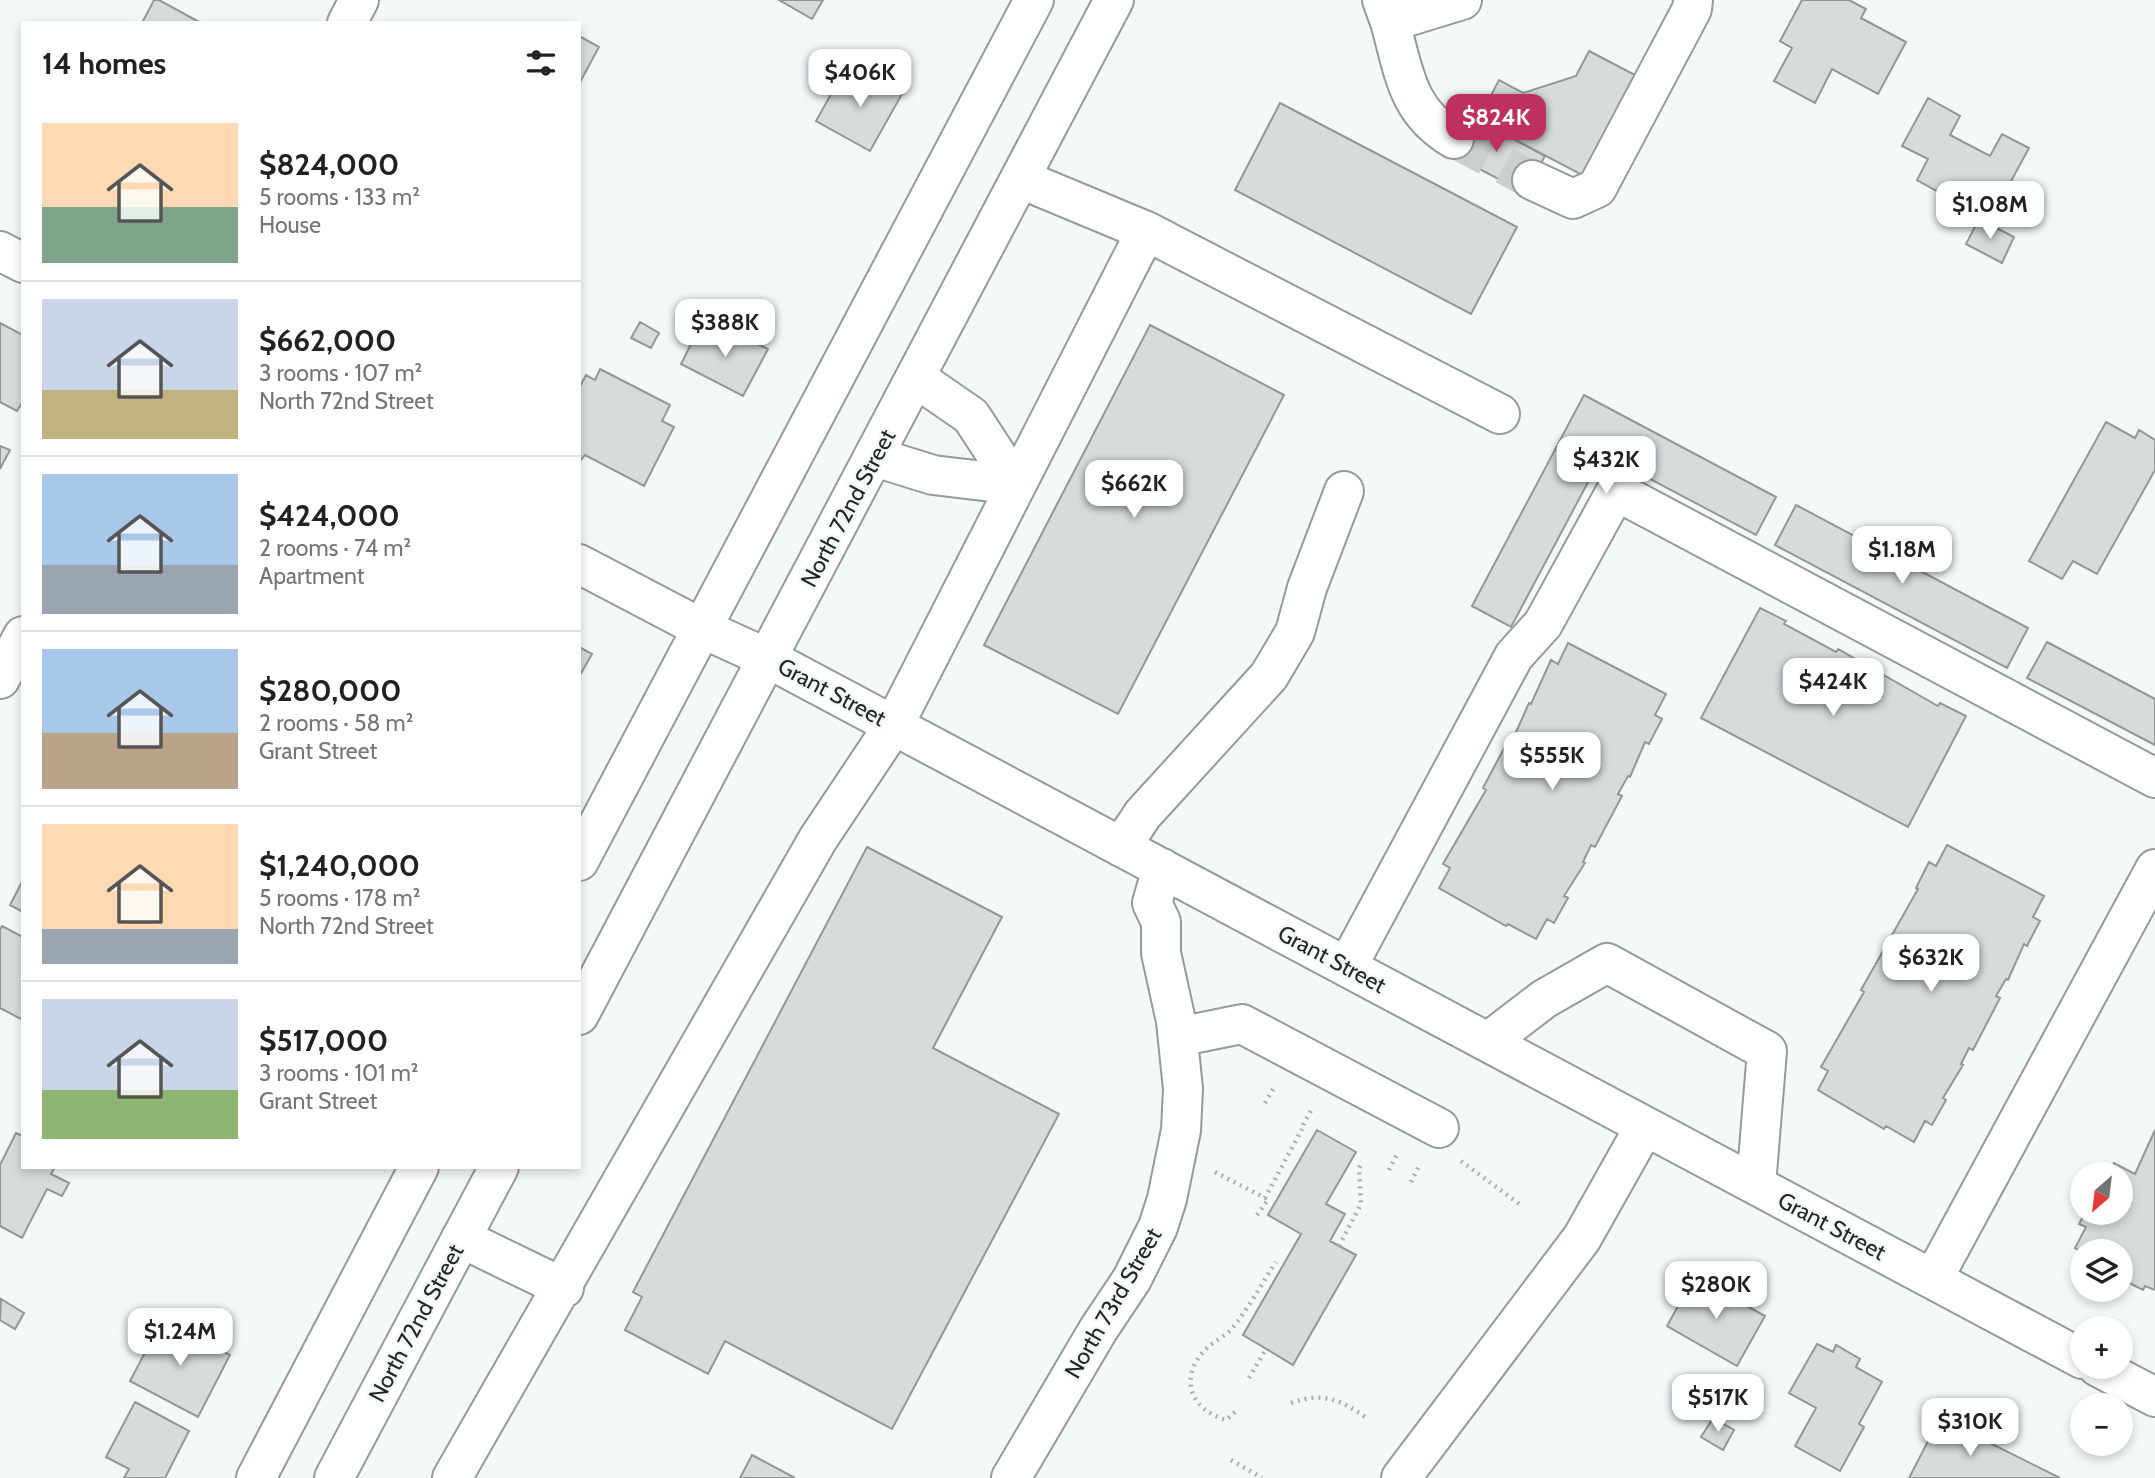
<!DOCTYPE html>
<meta charset="utf-8">
<style>
:root{--surface:#fff;--page:#f2f2f2;--text:#202124;--muted:#757577;--line:#e0e0e0;--accent:#be305f}
body{margin:0;font-family:Cabin,sans-serif;background:var(--page);color:var(--text);height:100vh;display:flex;flex-direction:column;font-size:26px;white-space:nowrap}
*{box-sizing:border-box;margin:0}
p{font-size:23px;color:var(--muted)}
.icon{flex:none;width:38px;height:38px;fill:none;stroke:currentColor;stroke-width:2;stroke-linecap:round;stroke-linejoin:round}
.map{position:relative;flex:1;overflow:hidden}
.side{position:absolute;left:21px;top:21px;width:560px;height:1148px;display:flex;flex-direction:column;background:var(--surface);border-radius:0px;box-shadow:0 4px 10px #0003}
.side>*{flex:none}
.needle{width:46px;rotate:208deg}
.controls{position:absolute;left:2070px;top:1162px;display:grid;gap:14px}
.controls a{display:grid;place-items:center;width:63px;height:63px;border-radius:50%;background:var(--surface);box-shadow:0 4px 10px #0003;font-size:35px}
.price{position:absolute;translate:-50% -60px;padding:0 16px;border-radius:14px;background:#fff;color:#222;font-size:23px;line-height:46px;filter:drop-shadow(0 2px 4px #0008)}
.price::after{content:'';position:absolute;left:50%;top:42px;width:21px;height:16px;margin-left:-10px;background:inherit;clip-path:polygon(0 0,100% 0,50% 100%)}
.price.on{background:var(--accent);color:#fff}
ul{padding:0;list-style:none}
li{display:flex;align-items:center;gap:21px;height:175px;padding:0 21px}
li+li{border-top:2px solid var(--line)}
li span{display:grid;place-items:center;flex:none;width:196px;height:140px;border-radius:0px;color:#555}
li>.icon{margin-inline-start:auto}
span .icon{width:84px;height:84px;fill:#fffc;stroke-width:1}
li b{font-size:30px}
h2{display:flex;justify-content:space-between;align-items:center;height:84px;padding:0 21px;font-size:30px}
.map>svg:first-child{display:block}
</style>
<div class="map">
<svg width="2155" height="1478" viewBox="0 0 2155 1478">
<rect width="100%" height="100%" fill="#f3f9f9"/>
<path fill="#d6dbdb" stroke="#929797" stroke-width="2" d="M154,0h5l42,23h-59z
M779,0h44l-11,19z
M1802,0h47l17,9 -5,9 45,24 -28,52 -46,-25 -17,34 -41,-22 18,-33 -12,-7z
M579,36l20,11 -20,37z
M1589,51l46,24 -53,100 -104,-55 21,-40 24,13 53,-17z
M861,71l41,23 -32,57 -54,-30 24,-43 13,7z
M1928,98l32,18 -10,19 40,21 12,-22 27,14 -35,65 -46,-26 -4,8 -27,-15 11,-21 -26,-13z
M1280,103l237,124 -46,87 -236,-124z
M1467,114l78,42 -20,37 -78,-41z
M1979,219l35,18 -12,26 -36,-19z
M640,322l19,11 -8,15 -20,-10z
M0,323l23,12v66l-6,10 -17,-9z
M1150,325l134,70 -166,319 -134,-69z
M720,326l48,23 -25,47 -62,-32 18,-36 15,9z
M600,369l70,36 -8,16 12,6 -30,59 -59,-31 -6,7v-74l7,-13 9,5z
M1584,395l192,102 -20,38 -153,-81 -92,173 -39,-21z
M2106,422l29,16 4,-8 16,10v30l-58,104 -24,-13 -11,18 -33,-18z
M0,446l10,4 -10,19z
M1796,505l232,123 -21,40 -232,-123z
M1760,608l26,13 -2,3 52,28 2,-3 100,57 2,-3 26,13 -58,111 -207,-109z
M2047,642l108,57v46l-128,-67z
M1568,643l98,51 -11,21 7,4 -13,25 -4,-2 -15,35 -2,-1 -10,18 4,2 -27,51 -4,-2 -8,17 2,1 -21,33 4,2 -14,25 -7,-4 -11,20 -28,-15 -2,2 -67,-38 11,-20 -7,-4 43,-74 -3,-2 27,-51 3,2 16,-36 2,1 20,-44 7,4z
M579,647l13,7 -13,23z
M1947,845l97,51 -11,21 7,4 -13,25 -3,-2 -16,36 -2,-1 -10,17 4,2 -27,52 -4,-2 -8,16 2,1 -20,33 3,2 -14,25 -7,-4 -11,21 -28,-16 -2,3 -66,-39 10,-19 -7,-4 43,-75 -3,-2 57,-101 -2,-1 13,-26 7,4z
M867,847l135,70 -69,131 126,66 -167,315 -167,-88 -17,33 -83,-44 17,-33 -9,-5z
M23,880v32l-13,-7z
M2,926l21,11v83l-23,-12v-78z
M1317,1130l39,22 -30,52 19,10 -15,27 26,14 -63,110 -50,-30 58,-101 -33,-19z
M2155,1130v160l-10,-4 -2,4 -22,-11v-28l-39,1 -7,-4 11,-21 -7,-3 6,-11h36v-39h-13l6,-11 21,11z
M16,1133l7,3v31h32l-4,7 18,9 -7,13 -15,-7 -25,49 -22,-12v-61z
M1694,1277l71,39 -28,50 -70,-40z
M1,1299l23,14 -9,16 -15,-9z
M162,1320l68,35 -32,62 -68,-36z
M1817,1344l16,8 3,-7 24,14 -4,8 26,15 -23,42 5,3 -24,44 -45,-25 21,-38 -27,-15z
M135,1402l54,29 -24,47h-41l5,-9 -23,-12z
M1713,1418l21,12 -11,20 -22,-13z
M1940,1418l120,60h-151z
M752,1455l43,23h-55z"/>
<g fill="none" stroke-linecap="round" stroke-linejoin="round">
<path stroke="#cacfcf" stroke-width="38" stroke-dasharray="38 19" stroke-linecap="butt" d="M1454,139l78,41"/>
<g stroke="#959a9a" stroke-width="42">
<path id="minor" d="M1382,0l8,22 72,-22
M1390,22c14,49 16,89 64,117
M347,23l12,-23
M1021,179l125,52
M1532,180l41,19 24,-11 95,-179 1,-9
M0,251l23,12
M875,457l58,18 83,10 -45,-69 -55,-38
M579,564l122,64 68,31 1313,700
M0,679l23,-43
M1121,847l22,-33 126,-138 26,-44 12,-44 37,-97
M1347,967l167,-311 29,-32 73,-133 539,287
M1178,1037l64,-13 197,104
M1488,1042l56,-43 63,-36 160,88 -11,134
M461,1238l103,50
M1933,1279l222,-410
M2098,1367l57,30
M452,1478l366,-639 76,-114 252,-494 354,183
M1011,1478l87,-148 34,-51 26,-52 9,-28 14,-69 2,-41 -7,-68 -15,-68v-31l-9,-19 10,-35
M1401,1478l181,-240 63,-112"/>
</g>
<g stroke="#959a9a" stroke-width="42">
<path id="major" d="M579,861l455,-861
M579,1015l535,-1015
M256,1478l163,-311
M334,1478l165,-311"/>
</g>
<path stroke="#abafaf" stroke-width="4.5" stroke-dasharray="2 5" stroke-linecap="butt" d="M1265,1103l10,-17
M1303,1125l10,-18
M1461,1161l61,45
M1389,1170l9,-18
M1215,1172l50,26 37,-69
M1411,1182l9,-18
M1257,1215l11,-15
M1339,1246l22,-42 -2,-36 3,-7
M1249,1378l17,-29
M1291,1403c30,-11 49,-4 74,14
M1235,1412l-9,8c-35,-10 -48,-42 -21,-70 8,-9 22,-14 29,-24 16,-20 28,-43 42,-64
M1231,1460l31,18"/>
<use href="#minor" stroke="#fff" stroke-width="38"/>
<use href="#major" stroke="#fff" stroke-width="38"/>
</g>
<g text-anchor="middle" dominant-baseline="central" stroke-width="5" stroke-linejoin="round" paint-order="stroke">
<g font-size="23" fill="#242626" stroke="#f3f9f9">
<text transform="translate(848 508) rotate(-62)">North 72nd Street</text>
<text transform="translate(832 692) rotate(28)">Grant Street</text>
<text transform="translate(1332 959) rotate(28)">Grant Street</text>
<text transform="translate(1832 1226) rotate(28)">Grant Street</text>
<text transform="translate(1113 1303) rotate(-60)">North 73rd Street</text>
<text transform="translate(416 1323) rotate(-62)">North 72nd Street</text>
</g>
</g>
</svg>
<div class="controls">
<a><svg class="needle" viewBox="-14 -14 28 28"><path d="M0-13l5 13h-10z" fill="#e53935"/><path d="M0 13l5-13h-10z" fill="#757577"/></svg></a>
<a><svg class="icon" aria-label="layers" viewBox="0 0 24 24"><path d="M12 4l9 5-9 5-9-5zM3 14l9 5 9-5"/></svg></a>
<a>+</a>
<a>−</a>
</div>
<b class="price" style="left:860px;top:109px">$406K</b>
<b class="price on" style="left:1496px;top:154px">$824K</b>
<b class="price" style="left:1990px;top:241px">$1.08M</b>
<b class="price" style="left:725px;top:359px">$388K</b>
<b class="price" style="left:1606px;top:496px">$432K</b>
<b class="price" style="left:1134px;top:520px">$662K</b>
<b class="price" style="left:1902px;top:586px">$1.18M</b>
<b class="price" style="left:1833px;top:718px">$424K</b>
<b class="price" style="left:1552px;top:792px">$555K</b>
<b class="price" style="left:1931px;top:994px">$632K</b>
<b class="price" style="left:1716px;top:1321px">$280K</b>
<b class="price" style="left:180px;top:1368px">$1.24M</b>
<b class="price" style="left:1718px;top:1434px">$517K</b>
<b class="price" style="left:1970px;top:1458px">$310K</b>
<section class="side">
<h2>14 homes<svg class="icon" aria-label="filters" viewBox="0 0 24 24"><path d="M4 7h16M4 17h16"/><circle cx="9" cy="7" r="2"/><circle cx="15" cy="17" r="2"/></svg></h2>
<ul>
<li><span style="background:linear-gradient(#ffd9b3 60%,#7fa58c 0)"><svg class="icon" aria-label="home" viewBox="0 0 24 24"><path d="M3 11l9-7 9 7M6 9v11h12V9"/></svg></span><div><b>$824,000</b><p>5 rooms · 133 m²</p><p>House</p></div></li>
<li><span style="background:linear-gradient(#c9d6e8 65%,#c2b280 0)"><svg class="icon" aria-label="home" viewBox="0 0 24 24"><path d="M3 11l9-7 9 7M6 9v11h12V9"/></svg></span><div><b>$662,000</b><p>3 rooms · 107 m²</p><p>North 72nd Street</p></div></li>
<li><span style="background:linear-gradient(#a9c7e8 65%,#9aa5b1 0)"><svg class="icon" aria-label="home" viewBox="0 0 24 24"><path d="M3 11l9-7 9 7M6 9v11h12V9"/></svg></span><div><b>$424,000</b><p>2 rooms · 74 m²</p><p>Apartment</p></div></li>
<li><span style="background:linear-gradient(#a9c7e8 60%,#b9a48a 0)"><svg class="icon" aria-label="home" viewBox="0 0 24 24"><path d="M3 11l9-7 9 7M6 9v11h12V9"/></svg></span><div><b>$280,000</b><p>2 rooms · 58 m²</p><p>Grant Street</p></div></li>
<li><span style="background:linear-gradient(#ffd9b3 75%,#9aa5b1 0)"><svg class="icon" aria-label="home" viewBox="0 0 24 24"><path d="M3 11l9-7 9 7M6 9v11h12V9"/></svg></span><div><b>$1,240,000</b><p>5 rooms · 178 m²</p><p>North 72nd Street</p></div></li>
<li><span style="background:linear-gradient(#c9d6e8 65%,#8fb573 0)"><svg class="icon" aria-label="home" viewBox="0 0 24 24"><path d="M3 11l9-7 9 7M6 9v11h12V9"/></svg></span><div><b>$517,000</b><p>3 rooms · 101 m²</p><p>Grant Street</p></div></li>
</ul>
</section>
</div>
